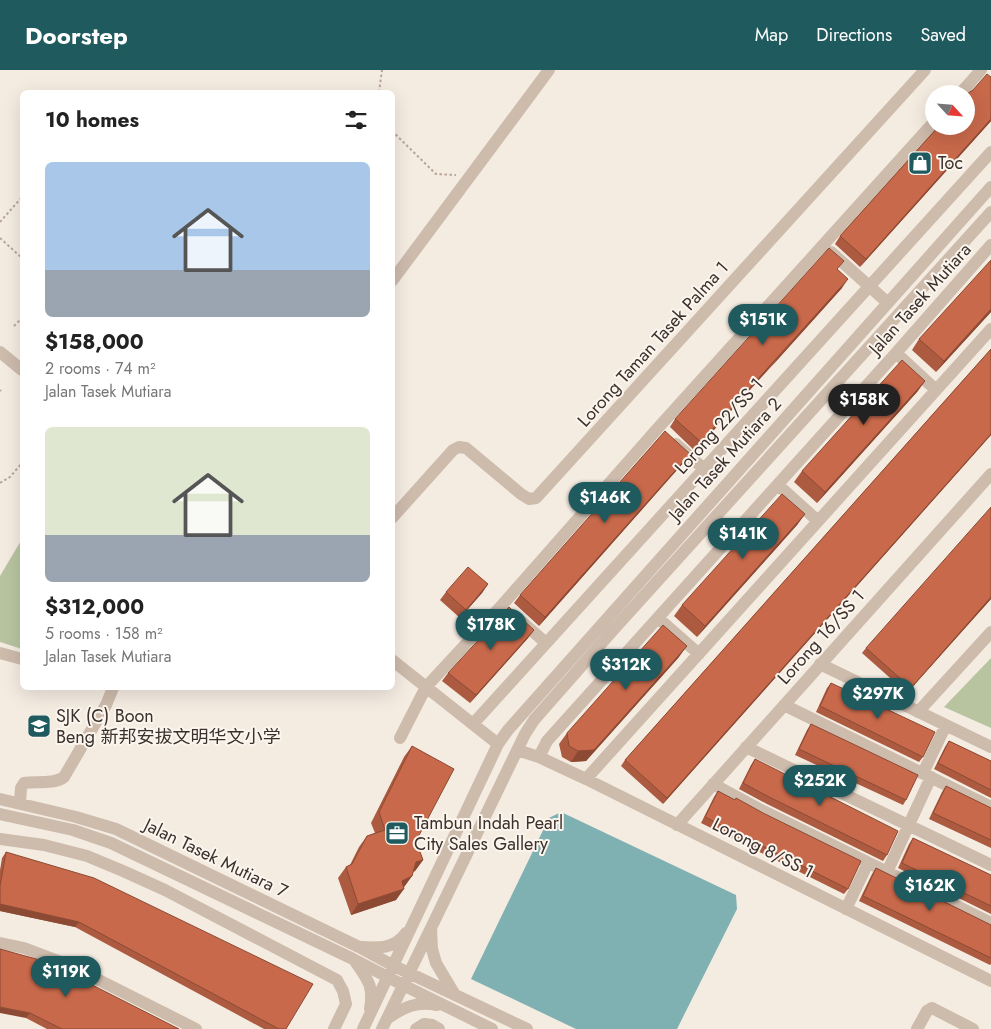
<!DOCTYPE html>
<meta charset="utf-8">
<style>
:root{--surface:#fff;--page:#f2f2f2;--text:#222;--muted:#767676;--accent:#1f5a5e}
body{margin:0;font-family:Jost,"Noto Sans SC",sans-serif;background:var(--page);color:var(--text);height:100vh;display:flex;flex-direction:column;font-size:19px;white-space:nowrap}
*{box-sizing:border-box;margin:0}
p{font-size:16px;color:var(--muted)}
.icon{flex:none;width:28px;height:28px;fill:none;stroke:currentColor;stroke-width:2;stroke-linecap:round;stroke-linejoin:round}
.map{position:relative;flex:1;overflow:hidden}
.panel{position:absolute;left:20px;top:20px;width:375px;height:600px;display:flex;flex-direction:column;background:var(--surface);border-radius:8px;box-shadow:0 5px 20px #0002}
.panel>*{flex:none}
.needle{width:32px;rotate:116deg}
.fabs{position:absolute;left:925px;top:15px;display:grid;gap:10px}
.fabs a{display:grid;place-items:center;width:50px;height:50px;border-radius:50%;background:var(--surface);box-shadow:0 5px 20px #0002;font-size:25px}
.price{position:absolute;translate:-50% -42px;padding:0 11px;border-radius:18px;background:var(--accent);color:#fff;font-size:16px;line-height:32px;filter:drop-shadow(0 1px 2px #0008)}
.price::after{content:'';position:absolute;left:50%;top:30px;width:15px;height:11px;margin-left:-8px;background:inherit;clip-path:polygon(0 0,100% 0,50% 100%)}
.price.active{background:#222;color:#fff}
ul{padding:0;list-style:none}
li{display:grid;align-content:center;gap:10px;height:265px;padding:0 25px}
li span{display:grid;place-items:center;height:155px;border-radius:8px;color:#555}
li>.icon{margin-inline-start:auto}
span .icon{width:90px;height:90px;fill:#fffc;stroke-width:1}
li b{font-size:21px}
h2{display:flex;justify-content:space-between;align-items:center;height:60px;padding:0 25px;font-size:21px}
header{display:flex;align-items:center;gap:30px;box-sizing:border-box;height:70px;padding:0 25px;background:var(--accent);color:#fff}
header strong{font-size:24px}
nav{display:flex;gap:28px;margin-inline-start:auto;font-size:18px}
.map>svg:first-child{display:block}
</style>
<header>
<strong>Doorstep</strong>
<nav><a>Map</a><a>Directions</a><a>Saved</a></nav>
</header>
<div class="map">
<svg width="991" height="959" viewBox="0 0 991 959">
<rect width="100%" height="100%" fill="#f4ebe1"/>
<path fill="#b8c4a0" d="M22,469v110l-22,-7v-66z
M991,588v70l-47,-21z"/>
<path fill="#7fb0b2" d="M561,742l175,83 1,14 -60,120h-101l-105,-50 78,-161z"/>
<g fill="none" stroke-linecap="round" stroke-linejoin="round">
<path stroke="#b9a596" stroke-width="2" stroke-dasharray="2.5 2.5" stroke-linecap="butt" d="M379,22l3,-22
M392,61l44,43 20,1
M0,152l22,-25
M0,168l22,20
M14,256l8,-8
M0,321l1,-1
M0,413l10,-6 12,-14"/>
<path stroke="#cdbbac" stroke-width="12" d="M960,24l21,-24
M831,182l57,51
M392,211l157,-211
M0,282l22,18
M896,283l40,37
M676,374l28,25
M778,415l40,36
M392,448l61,-68 6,-3 7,1 55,46 8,5 7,-1 389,-428
M658,548l41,36
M521,551l25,22
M0,583l22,6
M392,590l106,84
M820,594l171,83
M784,635l207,102
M918,642l73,-80
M473,654l518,-572
M400,668l26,-51 77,-83 155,-176 276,-306
M746,677l245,118
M517,680l22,7 47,22 405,202
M539,687l8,-16 349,-388 95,-108
M923,703l23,-48
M586,709l405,-450
M713,714l50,27 228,112
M0,729l76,18 40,12 243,118 35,19 133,63
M20,733l1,-15 3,-5c12,-2 30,2 40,-6l42,-72 7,-17
M0,744l73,16 38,13 242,116 50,26 89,44
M677,755l314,-351
M0,769l44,6 43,11 36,15 42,19 172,90 6,11 3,13 -12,25
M887,802l44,-95
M846,839l22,-46
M431,858l1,21 4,14 19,32
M0,873l24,5 45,17 127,64
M361,877c18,1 34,2 45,-14
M355,891c13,19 19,25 15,48
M388,948c16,-11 29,-17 49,-13
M363,959l135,-285 10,-14 483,-543
M382,959l143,-295 9,-14 80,-91 377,-417
M416,959l8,-5 8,1 7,4
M917,959l10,-18 5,-3 41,21"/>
</g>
<path fill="#ac5a40" d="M991,7v44l-131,146 -25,-23 5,-8 128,-143z
M838,200l4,18 -147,163 -25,-24 5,-8z
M991,242l-55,60 -24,-22 7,-11z
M991,279v86l-328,369 -42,-38 4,-6z
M925,311l-8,11 -100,111 -23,-21 8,-11z
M690,384l-6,8 -145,164 -25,-23 6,-8z
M805,444l-8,11 -100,112 -23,-21 8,-11z
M488,514l-6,9 -22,25 -20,-18 6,-8z
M991,529l-84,94 -45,-40 4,-5z
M534,560l-6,8 -58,65 -28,-22 6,-8z
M679,587l-93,104 -15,1 -9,-5 -3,-13 8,-11z
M831,613l92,74 -4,5 -103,-50 11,-24z
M811,654l95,76 -3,5 -108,-50 12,-25z
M949,671l42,20v37l-57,-29 11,-22z
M412,676l4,95 7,19 -8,11 -2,1 -1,4 -8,11 -8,13 -45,15 -13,-37 8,-11 4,-2 9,-18 8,-11 8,-3 -4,-10 33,-66z
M755,689l132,96 -4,6 -116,-57 -28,-15 12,-24z
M946,716l45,22v40l-62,-29 13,-27z
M718,721l130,98 -4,5 -143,-71 13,-26z
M913,768l78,37v39l-93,-46 11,-24z
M6,782l280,177h-22l-189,-102 -75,-16v-41l2,-12z
M876,798l115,57v39l-1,1 -131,-64 13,-27z
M0,879l179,80h-132l-21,-11z"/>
<path fill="#8c4a34" d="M991,49v2l-131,146 6,-8z
M848,209l-6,9 -71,79 6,-8z
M991,239v3l-55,60 8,-11z
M776,288l-6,9 -75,84 6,-9z
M925,311l-8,11 -100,111 8,-11z
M991,364v1l-328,369 4,-6z
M690,384l-6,8 -145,164 6,-9z
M805,444l-8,11 -100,112 8,-11z
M488,514l-6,9 -22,25 6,-8z
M991,527v2l-84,94 4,-5z
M534,560l-6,8 -58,65 6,-8z
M687,576l-8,11 -93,104 -15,1 7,-11z
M423,790l-8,11 -7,2 8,-11z
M412,806l-8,11 -10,5 8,-11z
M404,819l-8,11 -45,15 7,-11z
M0,834l79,18 -4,5 -75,-16z
M0,937l30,6 -4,5 -26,-5z"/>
<path fill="#c8694b" stroke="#8c4a34" d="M987,4l4,3v42l-125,140 -26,-23 99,-110h27v-32h-2l4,-1 4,-2z
M829,178l15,13 -7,8 11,10 -147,163 -26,-23z
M991,190v49l-47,52 -25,-22z
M991,279v85l-324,364 -42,-38z
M902,290l23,21 -100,111 -23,-21z
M665,361l25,23 -145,163 -25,-22z
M782,424l23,20 -100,112 -23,-21z
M991,437v90l-80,91 -45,-40z
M468,497l20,17 -22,26 -20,-18z
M509,537l25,23 -58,65 -28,-22z
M663,555l24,21 -93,104 -16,1 -9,-5 -2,-13z
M831,613l104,49 -12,25 -103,-51z
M811,654l107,51 -12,25 -107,-51z
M949,671l42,20v29l-53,-27z
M412,676l42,23 -38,72 7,19 -7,2 -4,14 -10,5 2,8 -46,15 -12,-37 6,-3 15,-28 18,-6 -6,-18z
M755,689l143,72 -11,24 -116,-57 -28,-15z
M946,716l45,22v32l-58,-27z
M718,721l17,9 1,-2 27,15 98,48 -13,28 -143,-72z
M913,768l78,37v31l-89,-43z
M6,782l88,26 219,106 -27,45h-7l-200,-107 -79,-18v-18z
M876,798l115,57v33l-128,-62z
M0,879l47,13 132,67h-117l-32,-16 -30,-6z"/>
<defs>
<g id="shop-square" transform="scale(1.25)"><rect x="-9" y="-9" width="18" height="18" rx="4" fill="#1f5a5e" stroke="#fbf5ee"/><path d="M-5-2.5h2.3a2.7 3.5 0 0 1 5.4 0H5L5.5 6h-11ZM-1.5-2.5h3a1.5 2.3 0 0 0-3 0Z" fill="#fff"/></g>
<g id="school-square" transform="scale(1.25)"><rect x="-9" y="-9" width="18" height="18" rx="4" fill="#1f5a5e" stroke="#fbf5ee"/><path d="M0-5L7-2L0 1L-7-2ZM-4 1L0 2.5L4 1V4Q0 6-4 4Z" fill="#fff"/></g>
<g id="office-square" transform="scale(1.25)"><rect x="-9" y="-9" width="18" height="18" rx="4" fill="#1f5a5e" stroke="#fbf5ee"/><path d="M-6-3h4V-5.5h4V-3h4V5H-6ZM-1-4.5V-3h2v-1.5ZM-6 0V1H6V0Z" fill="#fff"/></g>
</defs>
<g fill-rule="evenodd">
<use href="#shop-square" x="920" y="93"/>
<use href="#school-square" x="39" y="656"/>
<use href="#office-square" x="397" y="763"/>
</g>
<g text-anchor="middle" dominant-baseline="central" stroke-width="4" stroke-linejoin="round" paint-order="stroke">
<g font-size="18" fill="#3b302b" stroke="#fbf5ee" text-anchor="start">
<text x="938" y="93">Toc</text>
<text x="56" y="646">SJK (C) Boon<tspan x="56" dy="21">Beng 新邦安拔文明华文小学</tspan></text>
<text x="414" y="753">Tambun Indah Pearl<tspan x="414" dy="21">City Sales Gallery</tspan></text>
</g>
<g font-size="18" fill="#3b302b" stroke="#fbf5ee">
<text transform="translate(920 229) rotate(-48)">Jalan Tasek Mutiara</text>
<text transform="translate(653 274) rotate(-48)">Lorong Taman Tasek Palma 1</text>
<text transform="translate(719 356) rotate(-48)">Lorong 22/SS 1</text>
<text transform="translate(725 389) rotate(-48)">Jalan Tasek Mutiara 2</text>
<text transform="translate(821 567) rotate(-48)">Lorong 16/SS 1</text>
<text transform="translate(763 778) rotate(27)">Lorong 8/SS 1</text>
<text transform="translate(216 788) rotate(26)">Jalan Tasek Mutiara 7</text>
</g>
</g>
</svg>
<div class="fabs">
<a><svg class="needle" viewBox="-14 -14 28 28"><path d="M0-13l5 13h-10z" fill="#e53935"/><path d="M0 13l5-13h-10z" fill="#767676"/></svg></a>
</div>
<b class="price" style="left:763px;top:276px">$151K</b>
<b class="price active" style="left:864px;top:356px">$158K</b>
<b class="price" style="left:605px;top:454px">$146K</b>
<b class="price" style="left:743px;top:490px">$141K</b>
<b class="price" style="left:491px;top:581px">$178K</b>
<b class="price" style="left:626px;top:621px">$312K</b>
<b class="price" style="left:878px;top:650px">$297K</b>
<b class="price" style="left:820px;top:737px">$252K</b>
<b class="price" style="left:930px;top:842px">$162K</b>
<b class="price" style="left:66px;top:928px">$119K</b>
<section class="panel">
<h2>10 homes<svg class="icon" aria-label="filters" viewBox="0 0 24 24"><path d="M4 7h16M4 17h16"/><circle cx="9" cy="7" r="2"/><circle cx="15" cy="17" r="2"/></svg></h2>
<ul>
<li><span style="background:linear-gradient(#a9c7e8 70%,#9aa5b1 0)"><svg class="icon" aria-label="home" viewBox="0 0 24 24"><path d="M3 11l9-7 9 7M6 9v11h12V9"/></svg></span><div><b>$158,000</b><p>2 rooms · 74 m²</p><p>Jalan Tasek Mutiara</p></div></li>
<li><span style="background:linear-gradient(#dfe7d0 70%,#9aa5b1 0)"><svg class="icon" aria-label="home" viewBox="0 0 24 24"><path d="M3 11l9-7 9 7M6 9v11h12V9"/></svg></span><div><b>$312,000</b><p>5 rooms · 158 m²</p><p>Jalan Tasek Mutiara</p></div></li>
</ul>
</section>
</div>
